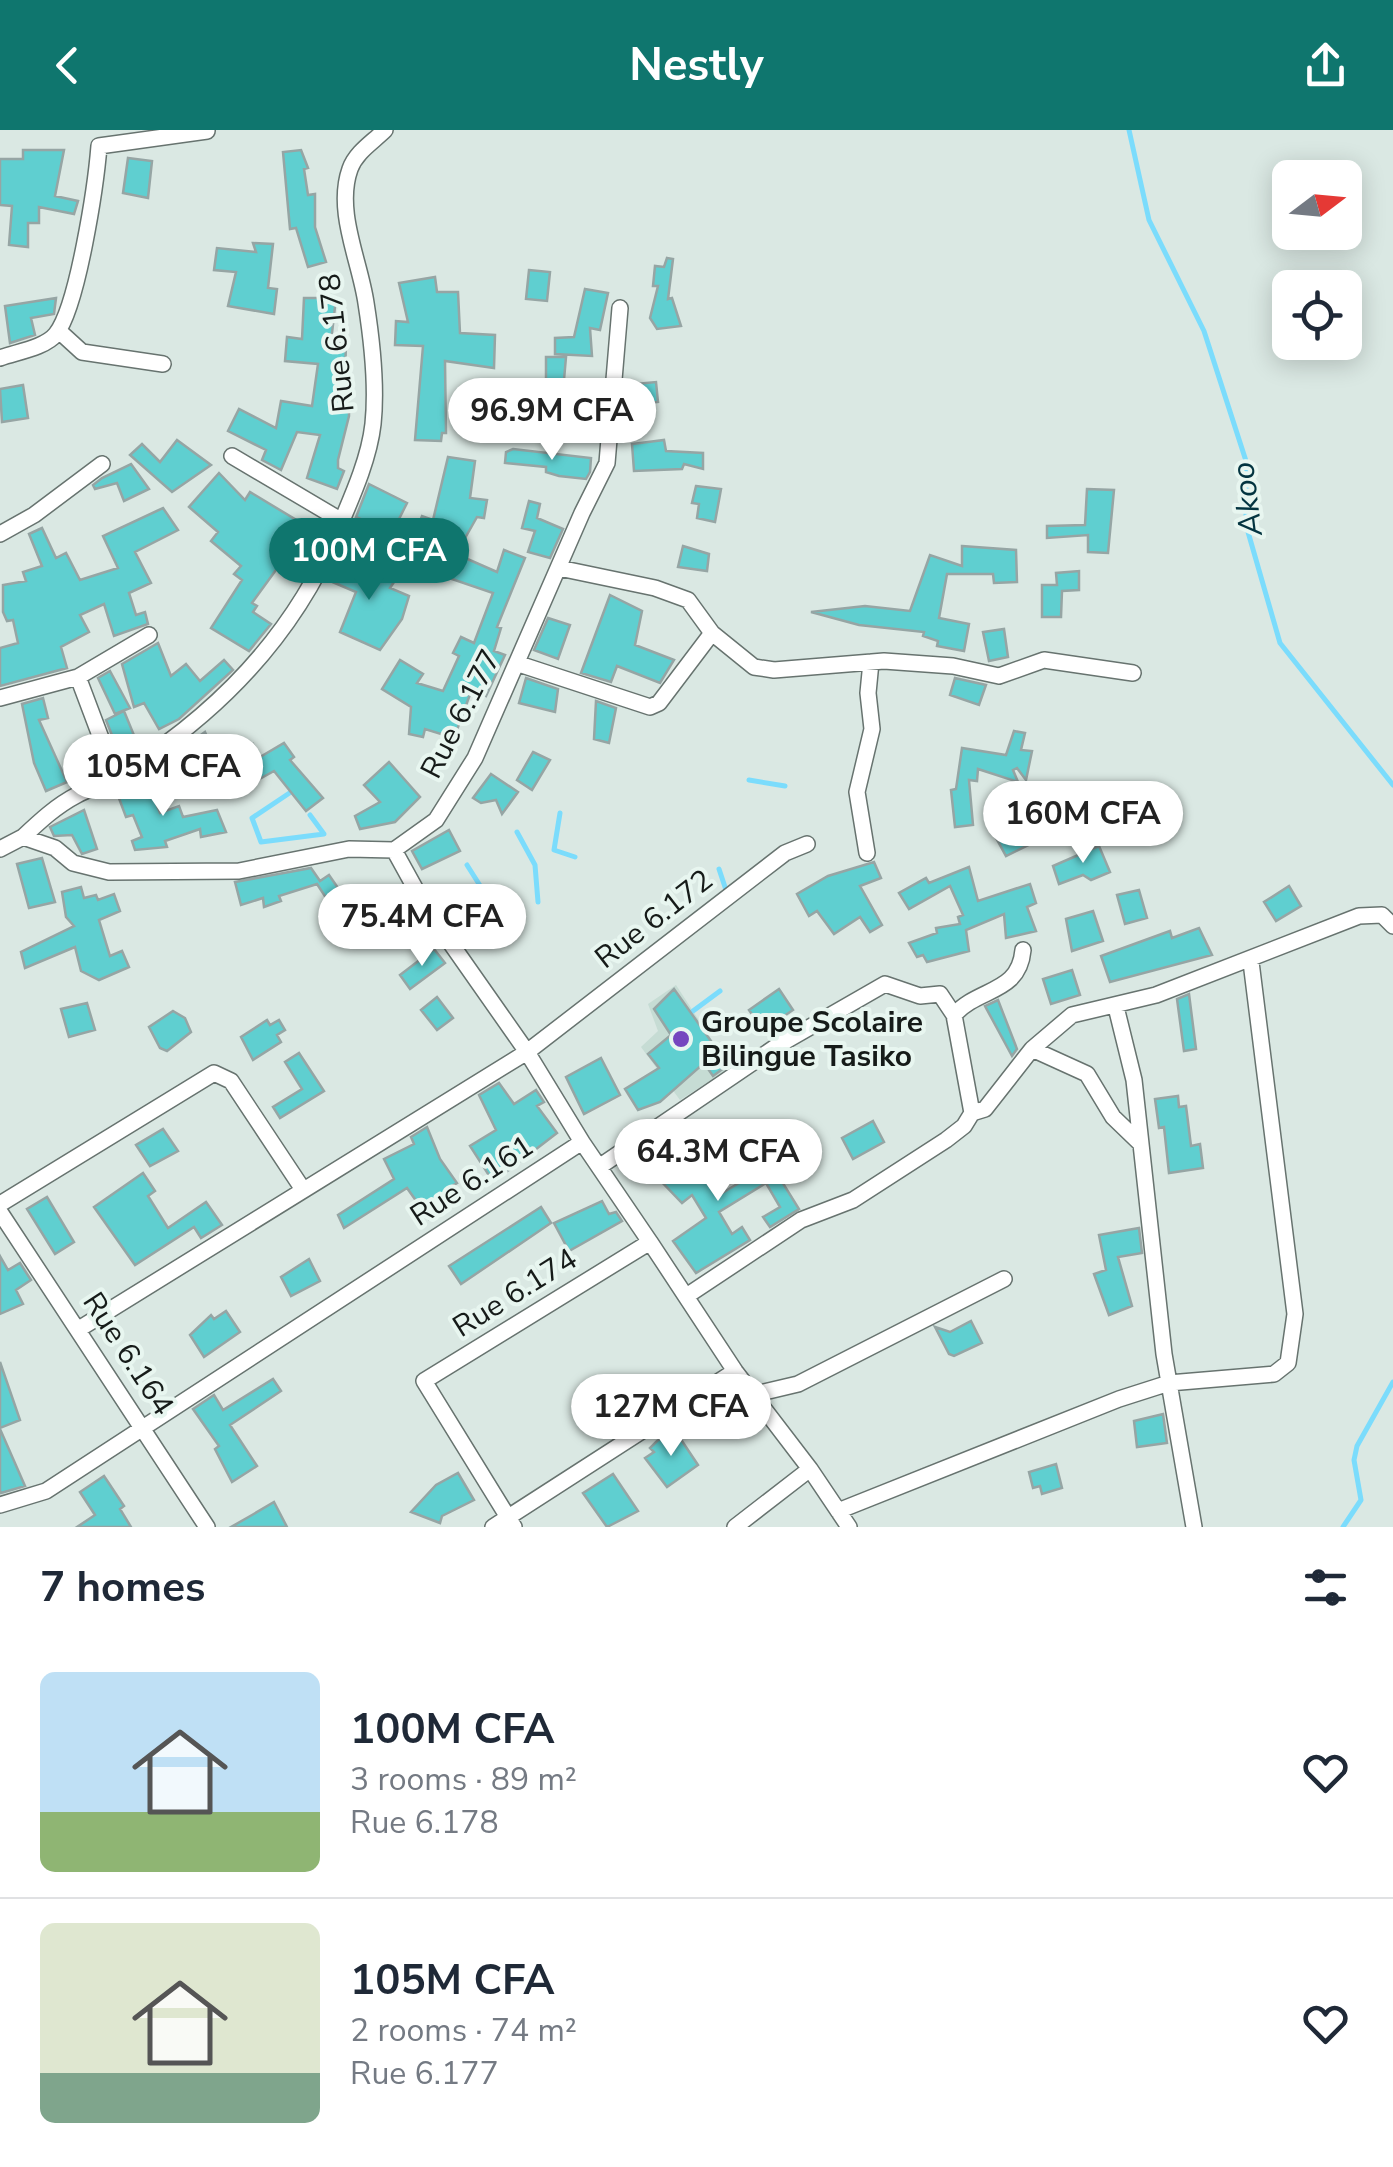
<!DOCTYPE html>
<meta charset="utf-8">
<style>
:root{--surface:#fff;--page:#f6f6f7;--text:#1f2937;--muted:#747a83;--line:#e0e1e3;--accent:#0f766e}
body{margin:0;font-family:"Nunito Sans",sans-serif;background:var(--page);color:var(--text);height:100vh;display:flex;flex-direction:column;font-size:38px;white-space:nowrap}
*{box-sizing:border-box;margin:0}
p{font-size:32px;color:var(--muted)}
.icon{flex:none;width:55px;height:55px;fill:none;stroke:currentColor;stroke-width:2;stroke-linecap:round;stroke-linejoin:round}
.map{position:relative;height:1397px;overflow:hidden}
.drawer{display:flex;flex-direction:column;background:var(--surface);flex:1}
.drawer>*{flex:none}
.needle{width:65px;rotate:74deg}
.fabs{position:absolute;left:1272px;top:30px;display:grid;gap:20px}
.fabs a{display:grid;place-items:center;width:90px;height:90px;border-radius:15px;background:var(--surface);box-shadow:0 5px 25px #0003;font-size:50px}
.price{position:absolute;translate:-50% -85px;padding:0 22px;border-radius:35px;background:#fff;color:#222;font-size:32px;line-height:65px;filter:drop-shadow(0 2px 5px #0008)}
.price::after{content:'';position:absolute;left:50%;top:60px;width:30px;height:22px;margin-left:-15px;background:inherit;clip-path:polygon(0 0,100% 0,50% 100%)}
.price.active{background:var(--accent);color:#fff}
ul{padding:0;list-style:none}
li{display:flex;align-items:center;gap:30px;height:250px;padding:0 40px}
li+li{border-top:2px solid var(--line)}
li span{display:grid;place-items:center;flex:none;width:280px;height:200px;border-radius:15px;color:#555}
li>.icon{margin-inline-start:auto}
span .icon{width:120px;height:120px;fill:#fffc;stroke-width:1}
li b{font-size:42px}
h2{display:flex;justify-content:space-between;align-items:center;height:120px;padding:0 40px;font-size:42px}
header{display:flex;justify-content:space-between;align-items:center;height:130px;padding:0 40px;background:var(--accent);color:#fff;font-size:45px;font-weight:700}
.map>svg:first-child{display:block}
</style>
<header><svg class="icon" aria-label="back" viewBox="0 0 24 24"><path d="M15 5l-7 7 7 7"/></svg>Nestly<svg class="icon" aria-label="share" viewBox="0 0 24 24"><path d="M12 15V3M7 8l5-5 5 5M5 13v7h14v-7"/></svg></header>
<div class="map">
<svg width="1393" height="1397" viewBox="0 0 1393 1397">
<rect width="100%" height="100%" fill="#dae8e3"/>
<path fill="#c6dcd4" d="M676,855l54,83 -50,32 -39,-53 17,-16 -10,-27z"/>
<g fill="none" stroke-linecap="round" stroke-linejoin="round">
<path stroke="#7bdcfc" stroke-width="5" d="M1129,0l20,90 55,111 42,130v64l34,118 113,142
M749,650l36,6
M291,662l-39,26 9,24 63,-8 -14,-19
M560,683l-6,37 21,7
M517,702l18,33 3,37
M467,735l36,57
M719,739l7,21
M693,881l27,-20
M1343,1397l18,-27 -7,-40 3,-14 36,-64"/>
</g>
<path fill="#5fcfd0" stroke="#96a5a4" stroke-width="2.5" d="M23,20h41l-9,46 23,5 -4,13 -35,-7v16h-11v24l-19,-2 3,-39 -12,-1v-46h23z
M301,20l7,18 -4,1 4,26 7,-1v33l11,35 -18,5 -12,-39 -6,1 -7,-77z
M128,28l24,3 -4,37 -25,-5z
M253,113l20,1 -5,44 9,1 -3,25 -46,-8 8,-34 -22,-2 3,-22 39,4z
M667,128l6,1 -5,40 4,-1 9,28 -24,3 -7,-11 8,-32h-5l2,-20 9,1z
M529,140l21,2 -3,29 -21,-2z
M435,147l2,15h21l2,41 35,2 -1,33 -49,-7 1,72h-4l-1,8 -26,-1 8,-94 -28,-1 1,-24 12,1 -9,-39z
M585,159l23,4 -8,37 -10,-2 2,28 -37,-2v-16l19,-1z
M56,168l-2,16 -23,4 4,17 -25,8 -5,-37z
M304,168h32l-5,44 15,2 -2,60 5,1v11l-11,44v8l6,3 -7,18 -30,-11 13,-43 -23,-3 -16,38 -19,-10 4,-10 -38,-19 11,-22 37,19 5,-27 31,5 6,-42 -33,-3 2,-24 15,2z
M546,227h20l-2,23h33l4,17h-14v6h-41z
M656,252l2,20 -35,4 2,-21z
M23,255l5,33 -26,4 -2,-33z
M177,310l34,25 -39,27 -42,-37 12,-11 18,18z
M664,310l2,11 37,2v16l-19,-5 -2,5 -48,2 -2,-27z
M513,319l78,9 -1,14 -4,7 -27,-3 -13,-4v-5l-41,-4 1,-11z
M448,327l27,4 -5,37 17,2 -3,18 -7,-1 -25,44 -42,-14 12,-31 11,4z
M131,334l18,25 -25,12 -7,-18 -22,6 -2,-4 9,-7z
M219,343l26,27 5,-8 58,35 -12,22 15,11 -9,17 -21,-14 -29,40 5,3 -4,6 18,12 -22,27 -38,-23 31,-48 -8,-6 7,-8 -30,-25 7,-9 -29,-25z
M369,354l38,19 -15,30 -36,-16z
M696,356l25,3 -6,33 -18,-4 2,-14 -7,-1z
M1087,359l27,1 -6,63 -20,-1v-17l-41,3v-12l38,-1z
M529,371l11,3 -3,14 26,11 -13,29 -22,-6 7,-21 -13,-3z
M163,378l15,22 -43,22 16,31 -22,10 7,22 9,-3 3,12 -34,12 -10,-32 -24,11 9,17 -28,15 6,21 -67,18v-38l18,-5 -5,-23 -6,1 -4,-9v-27l23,-4 -3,-9 19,-6 -13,-32 13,-6 14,30 10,-5 14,27 38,-12 -15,-32z
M683,416l26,8 -2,17 -29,-4z
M962,416l54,4 1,32 -23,1 -1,-9h-46l-8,44 30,6 -5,27 -27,-5 1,-5 -15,-5 1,-4 -65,-7 -48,-13 54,-6 45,5 20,-56 32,11z
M504,420l21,8 -28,69 4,1 -7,23 11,4 -19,41 -14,-7 -18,49 -29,-9 -2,8 -14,-3 2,-27 -29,-18 18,-29 23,14 -6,9 26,8 16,-35 -6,-3 8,-16 13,6 19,-50 -47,-16 10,-23 41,18z
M339,424l57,25 -6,9 19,8 -7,23 -22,31 -40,-18 16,-40 -26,-11z
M1079,441v19l-17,1 -1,26h-19v-32h15l-1,-12z
M610,465l32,16 -7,34 39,15 -14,23 -43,-17 -6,16 -30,-9z
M548,488l22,7 -12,34 -24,-9z
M1004,499l4,28 -19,4 -6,-29z
M158,513l13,33 15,-12 14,17 24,-21 9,10 -54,49 -20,10 -15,-26 -10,4 -12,-43z
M110,541l20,37 -15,6 -17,-36z
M526,548l32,11 -3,23 -36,-9z
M955,548l31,7 -7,20 -29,-10z
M43,568l5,20 -9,2 28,62 -21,9 -12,-28 -12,-59z
M596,571l20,7 -7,35 -15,-4z
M124,581l14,34 -19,8 -13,-33z
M1014,601l11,2 -4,17 11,1 -6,29 -9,-12 -4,2 5,12 -40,-13 -1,12 -8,-1 4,45 -18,2 -4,-37 5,-1 6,-41 44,7z
M205,602l18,41 -27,13 -15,-24 -1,-12z
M284,613l10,14 -4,3 33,38 -17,13 -32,-40 -34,19 -16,-28 29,-18 7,13z
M533,622l17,8 -18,30 -15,-10z
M389,632l31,35 -25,25 -35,7 -5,-13 25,-14 -16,-17z
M491,644l27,18 -16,22 -6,-14 -15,3 -8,-5z
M147,651l13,32 19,-7 4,11 34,-7 9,22 -25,5 -1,-8 -35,12 2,6 -32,3 -3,-9 10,-4 -9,-22 -7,2 -9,-24z
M1076,666l18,21 -28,21 -15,-22z
M1026,672l15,37 -35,17 -11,-20 16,-9 -7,-16z
M84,680l13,39 -15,5 -10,-19 -18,1 -4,-9z
M449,700l11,21 -38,18 -10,-18z
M1099,716l11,26 -19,8 -8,-5 -24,9 -6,-18z
M42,728l13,44 -26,6 -12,-44z
M874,732l7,16 -21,8 22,39 -12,7 -10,-15 -26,17 -17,-23 -8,5 -12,-22 31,-18z
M969,737l9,34 52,-17 6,19 -9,4 9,24 -30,7 -2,-24 -38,16 3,21 -42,11 -4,-7 -6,2 -8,-14 28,-10 -1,-5 24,-4 -2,-7 5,-2 -13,-29 -41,23 -10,-16 27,-15 3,5z
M311,738l9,13 9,-6 25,36 6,-4 13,20 -20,12 -36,-55 -38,12 2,5 -17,6 -1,-9 -22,7 -6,-23z
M1289,756l12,20 -25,15 -12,-19z
M81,757l3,11 12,-3 2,5 16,-6 6,17 -21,9 11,36 12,-5 7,16 -30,13 -18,-9 -6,-24 -50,21 -4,-16 53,-26 -8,-9 -4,-25z
M1139,760l8,28 -22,6 -8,-29z
M1093,781l10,30 -31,10 -6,-32z
M1199,798l13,27 -102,27 -9,-26 69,-25 2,7z
M434,819l11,14 -35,26 -10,-14z
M1072,840l8,25 -29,9 -8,-25z
M674,859l54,76 -15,11 -9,-13 -44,39 -22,8 -13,-21 34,-21 -11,-14 23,-19 -17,-26z
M779,859l14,21 -30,20 -14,-20z
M1189,864l7,55 -12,2 -7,-52z
M437,867l16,21 -16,12 -16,-20z
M998,870l19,49 -5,7 -27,-50z
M87,873l8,27 -26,7 -8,-28z
M173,881l12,7 6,14 -24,19 -7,-3 -11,-21z
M267,890l3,5 9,-5 6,10 -8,5 4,7 -28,18 -12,-23z
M299,923l25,38 -44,27 -7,-11 29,-18 -17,-27z
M601,928l19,37 -36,19 -18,-37z
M499,953l15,21 22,-14 8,12 -7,4 20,27 -60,46 -7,-2 -20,-31 26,-16 -17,-35z
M1178,966l1,11 7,-1 5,40 9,-2 3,24 -34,5 -5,-46 -5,1 -4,-29z
M873,991l11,21 -31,17 -11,-21z
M427,997l13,32 17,24 -10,6 8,12 -26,18 -22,-31 -63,40 -6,-13 56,-36 -10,-20 30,-15 -3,-7z
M163,999l15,22 -28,15 -14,-21z
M727,1006l7,10 -29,18 17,29 49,-29 28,45 -29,18 -7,-10 17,-10 -14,-24 -47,29 13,22 10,-7 8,13 -54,33 -23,-32 33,-23 -14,-23 -10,8 -25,-26 23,-15 -4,-6 17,-10 5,8z
M143,1043l12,18 -7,5 20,32 38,-26 16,23 -21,13 -7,-11 -59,38 -41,-58z
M47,1067l27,45 -19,12 -28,-45z
M602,1071l7,13 7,-2 6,9 -53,30 -15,-28z
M541,1077l10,16 -90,61 -12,-18z
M1139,1098l3,25 -24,4 14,49 -23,9 -15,-41 12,-4 -7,-35z
M0,1126l8,14 12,-7 11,17 -15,10 7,14 -23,10z
M309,1129l11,22 -29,15 -10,-19z
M226,1181l14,21 -36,25 -14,-22 21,-20 3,4z
M971,1191l11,22 -28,13 -5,-2 -14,-27 15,5z
M0,1232l20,58 -20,8z
M273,1249l8,12 -51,34 27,41 -25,16 -17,-33 4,-3 -26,-37 21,-14 9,15z
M1163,1284l4,29 -30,4 -3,-26z
M0,1299l25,57 -24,7 -1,-2z
M671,1302l7,3 20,30 -31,22 -22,-29 9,-6 -4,-4 7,-7z
M1056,1334l6,24 -20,6 -2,-8 -7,2 -4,-16z
M458,1343l16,27 -32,16 -2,7 -29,-11 25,-27z
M613,1344l25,37 -31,16 -24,-34z
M104,1346l20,30 -4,3 11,18h-54l18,-12 -15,-23z
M274,1372l13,25h-56l21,-12z"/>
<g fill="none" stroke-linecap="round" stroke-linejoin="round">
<g stroke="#67736f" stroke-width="18">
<path id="minor" d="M59,201l23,21 81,12
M0,228c16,-6 45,-10 56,-24 22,-28 40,-150 43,-188l108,-15
M232,326l110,65
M0,404l34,-19 68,-51
M559,438l96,20 33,12 24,33 42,34 20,3 110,-9 69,5 46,10 45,-16 89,13
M519,534l131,43 9,-4 53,-70
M78,547l38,101
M0,568l78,-21 71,-42
M23,707c17,-16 33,-31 54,-42 13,-7 29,-11 41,-19 96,-59 175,-139 219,-244 14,-33 32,-72 36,-108 4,-38 -1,-83 -7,-121 -6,-42 -31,-92 -16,-134 6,-17 23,-27 35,-39
M0,719l23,-12 32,11 18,15 36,9 130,-1 110,-22 45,1 42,-30 39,-62 107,-245 25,-50 13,-155
M867,723l-10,-61 15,-63 -4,-36 3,-31
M1116,877l18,73 7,64
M954,885c25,-28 65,-21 69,-65
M1032,919l40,-34 84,-20 203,-79 23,-1 11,11
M582,1012l-55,-90 258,-199 22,-9
M599,1037l51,75
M0,1074l214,-131 17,8 71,107
M0,1082l207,315
M688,1165l113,-75 52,-20 93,-60 18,-14 8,-13
M79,1199l448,-277 -101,-144 -32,-58
M756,1264l42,-10 206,-105
M810,1339l39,58
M0,1375l46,-14 536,-349 17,25 178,-121 108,-62 35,12 20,-2 14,21 18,98 13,-4 47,-60 55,25 26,43 28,27 23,210 30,173
M838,1381l281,-112 50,-16 105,-9 14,-11 7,-49 -44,-352
M493,1397l242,-156 75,98 -75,58
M514,1397l-90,-146 226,-139 85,129"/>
</g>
<use href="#minor" stroke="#fff" stroke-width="15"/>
</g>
<circle fill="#7647bf" stroke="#e8f6f0" stroke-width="4" cx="681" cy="909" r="10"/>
<g text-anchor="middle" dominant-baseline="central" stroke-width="8" stroke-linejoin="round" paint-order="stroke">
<g font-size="30" fill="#161b19" stroke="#e8f6f0">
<text transform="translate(337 213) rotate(-96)">Rue 6.178</text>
<text transform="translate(461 584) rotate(-63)">Rue 6.177</text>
<text transform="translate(654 789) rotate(-38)">Rue 6.172</text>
<text transform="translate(472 1051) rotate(-33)">Rue 6.161</text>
<text transform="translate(515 1163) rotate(-32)">Rue 6.174</text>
<text transform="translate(128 1224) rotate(57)">Rue 6.164</text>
</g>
<g font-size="30" font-weight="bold" fill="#161b19" stroke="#e8f6f0" text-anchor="start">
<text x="701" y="892">Groupe Scolaire<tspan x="701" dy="34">Bilingue Tasiko</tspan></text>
</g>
<g font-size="32" font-style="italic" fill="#033440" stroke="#e8f6f0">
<text transform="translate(1247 369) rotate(-97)">Akoo</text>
</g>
</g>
</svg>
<div class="fabs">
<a><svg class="needle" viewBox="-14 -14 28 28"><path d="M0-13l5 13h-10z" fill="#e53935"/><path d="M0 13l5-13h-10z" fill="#747a83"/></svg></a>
<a><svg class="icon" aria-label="locate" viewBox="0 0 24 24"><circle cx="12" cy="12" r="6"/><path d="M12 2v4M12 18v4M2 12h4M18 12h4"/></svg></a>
</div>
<b class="price" style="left:552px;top:333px">96.9M CFA</b>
<b class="price active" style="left:369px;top:473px">100M CFA</b>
<b class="price" style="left:163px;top:689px">105M CFA</b>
<b class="price" style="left:1083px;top:736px">160M CFA</b>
<b class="price" style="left:422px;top:839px">75.4M CFA</b>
<b class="price" style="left:718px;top:1074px">64.3M CFA</b>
<b class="price" style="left:671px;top:1329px">127M CFA</b>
</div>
<section class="drawer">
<h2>7 homes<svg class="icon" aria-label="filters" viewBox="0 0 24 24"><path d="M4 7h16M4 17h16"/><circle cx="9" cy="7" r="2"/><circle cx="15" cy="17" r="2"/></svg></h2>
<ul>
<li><span style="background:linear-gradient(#bfe0f5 70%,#8fb573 0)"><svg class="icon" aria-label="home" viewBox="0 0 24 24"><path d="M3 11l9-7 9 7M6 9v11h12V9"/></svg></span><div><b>100M CFA</b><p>3 rooms · 89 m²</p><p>Rue 6.178</p></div><svg class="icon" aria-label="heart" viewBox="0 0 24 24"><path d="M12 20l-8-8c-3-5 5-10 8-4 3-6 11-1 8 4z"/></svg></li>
<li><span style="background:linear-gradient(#dfe7d0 75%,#7fa58c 0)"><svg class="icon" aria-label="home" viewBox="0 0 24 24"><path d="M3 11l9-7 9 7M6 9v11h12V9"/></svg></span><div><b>105M CFA</b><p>2 rooms · 74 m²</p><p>Rue 6.177</p></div><svg class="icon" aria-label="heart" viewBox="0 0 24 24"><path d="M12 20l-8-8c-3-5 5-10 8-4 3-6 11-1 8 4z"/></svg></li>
</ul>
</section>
